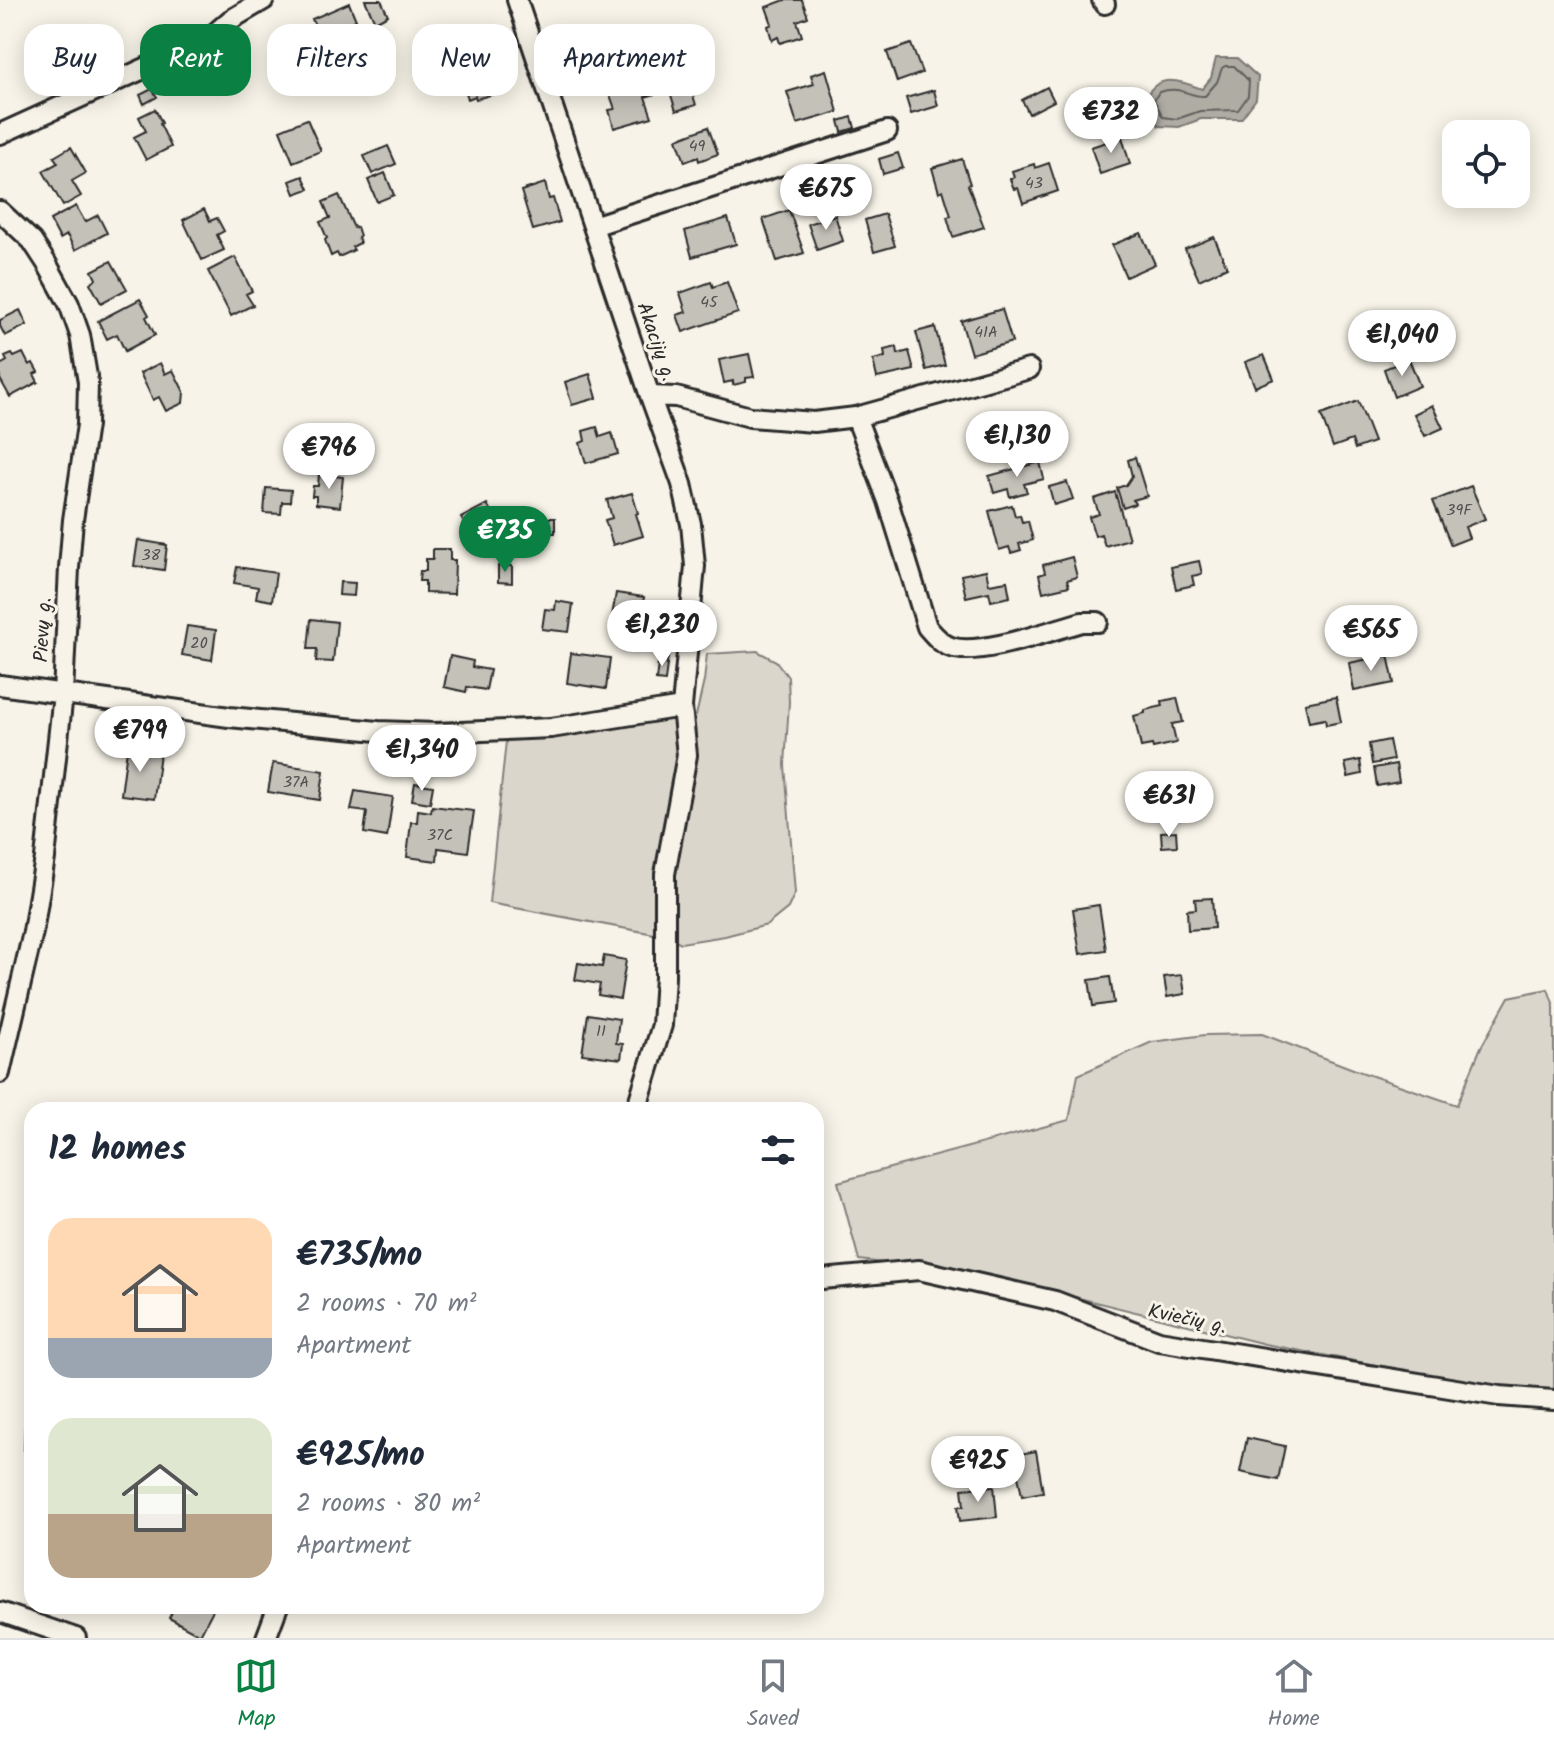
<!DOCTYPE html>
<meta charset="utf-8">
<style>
:root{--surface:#fff;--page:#f6f6f7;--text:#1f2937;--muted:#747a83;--line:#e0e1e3;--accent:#0b8043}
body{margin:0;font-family:Kalam,sans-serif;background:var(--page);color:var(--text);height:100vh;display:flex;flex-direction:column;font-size:30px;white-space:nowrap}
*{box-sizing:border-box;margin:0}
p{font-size:26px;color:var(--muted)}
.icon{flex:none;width:44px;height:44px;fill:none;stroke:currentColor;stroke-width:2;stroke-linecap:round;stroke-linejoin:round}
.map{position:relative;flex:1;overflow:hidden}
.panel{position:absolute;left:24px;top:1102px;width:800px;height:512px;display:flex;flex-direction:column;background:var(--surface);border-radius:24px;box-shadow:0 4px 20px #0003}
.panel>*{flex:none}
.hud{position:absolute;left:24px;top:24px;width:800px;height:72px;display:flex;gap:16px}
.controls{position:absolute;left:1442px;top:120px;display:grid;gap:16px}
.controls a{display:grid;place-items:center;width:88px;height:88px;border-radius:16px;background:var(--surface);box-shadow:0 4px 20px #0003;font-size:40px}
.price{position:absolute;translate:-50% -68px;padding:0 18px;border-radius:28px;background:#fff;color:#222;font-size:26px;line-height:52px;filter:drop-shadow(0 2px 4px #0008)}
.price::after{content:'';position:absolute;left:50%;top:48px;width:24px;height:18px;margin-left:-12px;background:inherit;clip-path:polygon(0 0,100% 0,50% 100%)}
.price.on{background:var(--accent);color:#fff}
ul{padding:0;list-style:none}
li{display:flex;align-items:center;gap:24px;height:200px;padding:0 24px}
li span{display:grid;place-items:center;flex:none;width:224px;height:160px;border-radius:24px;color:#555}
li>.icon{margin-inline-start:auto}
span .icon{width:96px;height:96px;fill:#fffc;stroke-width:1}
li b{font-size:34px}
h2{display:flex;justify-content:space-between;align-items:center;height:96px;padding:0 24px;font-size:34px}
.chip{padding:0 28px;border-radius:24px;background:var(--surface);box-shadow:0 4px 20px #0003;font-size:28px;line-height:72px}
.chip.on{background:var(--accent);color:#fff}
.tabs{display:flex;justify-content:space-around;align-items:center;height:112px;border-top:2px solid var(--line);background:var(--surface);font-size:22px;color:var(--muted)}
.tabs a{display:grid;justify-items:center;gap:4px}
.tabs .on{color:var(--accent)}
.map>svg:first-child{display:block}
</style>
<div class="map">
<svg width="1554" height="1638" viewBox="0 0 1554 1638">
<rect width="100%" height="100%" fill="#f7f3e8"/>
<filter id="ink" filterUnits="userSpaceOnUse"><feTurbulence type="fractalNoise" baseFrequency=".0125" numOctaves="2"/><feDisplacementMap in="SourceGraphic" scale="16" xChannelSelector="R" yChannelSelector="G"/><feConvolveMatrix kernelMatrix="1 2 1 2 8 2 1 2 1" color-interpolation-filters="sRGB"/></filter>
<g filter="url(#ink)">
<path fill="#dad6cc" stroke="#82807c" stroke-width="2" d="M757,651l19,10 12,16 1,25 -4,63 10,128 -7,15 -21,17 -42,11 -44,7 -11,-6 -181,-34 17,-162 190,-25 8,-35 3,-27z
M1548,989l6,17v386l-78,-8 -211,-40 -279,-69 -127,-15 -21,-78 231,-62 9,-45 74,-33 53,-7 57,-1 99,38 96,33 24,-58 28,-50z"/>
<path fill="#afaca4" stroke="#7a7874" stroke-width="2" d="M1216,58h21l21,19 -2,22 -15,20h-40l-22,8 -20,-1 -15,-25c12,-29 35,-21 58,-12l9,-11z"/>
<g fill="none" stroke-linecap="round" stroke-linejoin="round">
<path stroke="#605f5b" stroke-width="2" d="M1225,66h9l15,15 -1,15 -10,14 -38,1 -23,8 -14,-2 -9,-17 5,-8c24,-7 28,5 46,4l12,-14 5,-14z"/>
</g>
<path fill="#c4c1b9" stroke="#2b2b2b" stroke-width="2" d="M365,0h16l7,15 -13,7z
M785,0h17l6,17 -11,4 5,15 -22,7 -2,-6 -6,3 -4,-14 4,-2 -6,-17z
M349,3l7,17 -10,5 4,10 -26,11 -12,-27z
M911,44l11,29 -25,9 -10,-30z
M489,45l7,22 4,-2 8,25 -32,9 -1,-3 -7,3 -9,-29 9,-3 -4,-14z
M373,51l7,18 -15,7 -8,-18z
M826,70l12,42 -41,12 -10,-32 27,-8 -3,-9z
M650,79l5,15 -10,3 7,20 -38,11 -5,-18 6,-1 -6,-17z
M1047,87l7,14 -25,13 -7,-14z
M152,89l5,8 -13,7 -4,-9z
M691,89l5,16 -20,6 -5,-16z
M934,90l4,16 -27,8 -5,-16z
M155,109l7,14 -2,1 11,23 -25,13 -12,-23 12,-6 -7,-14z
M852,117l3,11 -13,4 -3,-11z
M307,119l14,32 -28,11 -13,-32z
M708,127l10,27 -19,7 -1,-4 -13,5 -8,-23z
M1122,137l8,27 -30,10 -9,-27z
M388,146l8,18 -24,10 -8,-18z
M71,147l15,26 -14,8 9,15 -18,10 -20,-35 15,-8 -4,-6z
M898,153l5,15 -20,6 -4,-15z
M962,159l8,25 -2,1 16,42 -31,10 -6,-20 4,-1 -8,-26 -4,2 -7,-24z
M1049,163l9,28 -35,12 -5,-15 -4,1 -4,-10 4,-2 -2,-6 22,-7 1,4z
M385,173l9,22 -17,7 -9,-22z
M303,176l6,13 -14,5 -5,-13z
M545,183l4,16 4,-1 7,24 -27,8 -12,-39z
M339,195l15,33 3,-1 3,9 -2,1 2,6 -8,4 2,3 -15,7 -2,-4 -6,3 -6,-16 2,-2 -7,-16 10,-4 -7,-16z
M76,206l9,16 13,-7 9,18 -32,17 -8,-15 -7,4 -10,-19z
M204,209l6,12 7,-3 7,13 -7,4 7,15 -22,10 -19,-40z
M789,210l15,43 -27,8 -14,-42z
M885,214l10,32 -21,6 -9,-32z
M835,215l8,26 -26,9 -9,-26z
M728,218l8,26 -44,13 -7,-26z
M1141,233l14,31 -29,13 -14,-32z
M1214,237l13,30 -28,13 -14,-31z
M235,257l17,34 -6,3 7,11 -22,11 -23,-45z
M111,261l16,28 -26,14 -11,-20 6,-4 -4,-8z
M711,282l2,5 14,-5 11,31 -55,19 -6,-17 9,-3 -6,-19z
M140,299l9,16 -3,2 9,18 -30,16 -8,-17 -10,5 -9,-18z
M1002,309l10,33 -41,12 -10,-33z
M20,310l7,15 -22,11 -5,-10v-6z
M935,327l10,38 -19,5 -10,-38z
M897,347l1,7 11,-3 5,19 -37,8 -4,-18 12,-3 -1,-7z
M23,353l6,12 4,-2 5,9 -4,2 4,8 -28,15 -10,-18v-14l7,-4 -2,-4 7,-3 2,3z
M749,354l5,23 -8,1v4l-13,3v-4l-9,2 -5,-23z
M1264,355l10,24 -19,8 -10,-25z
M1409,359l11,27 -26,11 -10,-28z
M160,363l5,11 8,-4 11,22 -1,11 -17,8 -7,-14 -6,3 -13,-27z
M590,374l7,24 -25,7 -7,-23z
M1358,401l16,41 -19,7 -3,-9 -19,7 -12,-32z
M1432,405l11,23 -18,8 -11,-22z
M597,427l3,10 12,-4 6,21 -32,9 -6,-20 5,-2 -2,-10z
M1135,457l12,39 -14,4 2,4 -12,4 -6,-20 9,-3 6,-9 -4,-16z
M1040,462l4,17 -20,5 3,8 -17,5 -2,-8 -14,4 -5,-17z
M319,474l24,3 -3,30 -24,-3v-8h-4l1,-10h5z
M1067,482l6,17 -19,6 -5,-18z
M1471,486l14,33 -20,8 4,11 -18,7 -18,-44z
M266,488l25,2 -1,12h-8l-1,12 -17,-1z
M1115,492l14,47 -24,7 -4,-12 -6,2 -6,-19 10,-3 -5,-15z
M632,493l6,20 -2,1 7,22 -30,9 -8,-25 7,-2 -5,-18z
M487,504l25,48 -13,7 -19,-35 -12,6 -7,-12z
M1012,505l3,11 5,-1 2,7 6,-1 5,19 -14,4 2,6 -10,3 -2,-6 -10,3 -10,-39z
M543,518h12v15h-13z
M138,540l29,5 -3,25 -30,-4z
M433,549h17v11h5l-1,34 -29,-1v-12h-6l1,-10h6v-12h7z
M1072,557l5,20 -10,3 2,6 -26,6 -4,-17 6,-2 -2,-8z
M1199,561l3,13 -10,2 2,9 -18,4 -5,-22z
M498,566h14v17l-14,-1z
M237,567l39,6 -4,28 -16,-3 2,-11 -24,-4z
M986,570l3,14 18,-3 3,16 -19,4 -2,-9 -23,5 -5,-22z
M340,582l15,1 -1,13 -15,-1z
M616,593l28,4 -4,30 -29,-5z
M556,601l17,3 -4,28 -27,-3 3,-20 10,1z
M311,619l26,3 -4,40 -17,-1 1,-12h-9z
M187,626l29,4 -4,30 -30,-5z
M571,653l39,5 -4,31 -39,-6z
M659,655l9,1 -3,25 -9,-1z
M1388,655l6,28 -40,8 -5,-28z
M450,656l23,5 -1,6 18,3 -4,20 -19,-3 -1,5 -22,-5z
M1336,697l5,25 -15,3 -1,-6 -16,3 -4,-19z
M1177,698l6,24 -11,2 4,19 -23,5 -1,-3 -11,2 -7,-31 11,-3v-3l18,-4 -1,-5z
M1389,740l4,20 -21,4 -3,-20z
M127,749l33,4 -6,46 -33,-4z
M1360,760l2,14 -14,3 -3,-14z
M273,763l51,8 -4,29 -52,-8z
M1396,764l3,18 -22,4 -3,-18z
M415,783l18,3 -3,17 -18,-3z
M355,791l38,6 -6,40 -23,-4 3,-21 -16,-2z
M432,806l42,5 -6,41 -30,-4 -1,13 -30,-4 4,-35h6l1,-12 13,2z
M1176,831l1,15 -15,1 -1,-15z
M1212,898l2,30 -26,2 -1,-20 9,-1 -1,-10z
M1099,905l7,45 -26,4 -7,-45z
M604,956l22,4 -6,39 -22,-4 2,-11 -25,-4 3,-17 24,4z
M1182,975l3,19 -18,3 -3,-20z
M1110,977l4,26 -21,3 -4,-26z
M588,1014l31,5 -3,24 7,1 -2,15 -39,-5z
M25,1424l7,1v25h-8z
M1247,1438l38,8 -7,34 -38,-8z
M1036,1451l7,41 -21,4 -8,-41z
M994,1486l3,31 -37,4 -2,-15h6l-2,-17z
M175,1606h40l-15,29 -31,-17z"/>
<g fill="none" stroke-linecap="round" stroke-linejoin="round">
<g stroke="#2b2b2b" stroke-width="24">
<path id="street" d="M517,0l133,396 32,88 9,40 4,42 -13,141 5,48 -22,119v103l-3,48 -26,85
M1102,0l3,4
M0,134l207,-94 23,-20 34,-20
M0,211l32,30 15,23 22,40 11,31 8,47 -1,43 -14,95 -4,48 -6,126 -18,164 -12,74 -33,141
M593,226l294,-95
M650,396l26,1 74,20 64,5 42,-5 173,-48
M856,417l32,84 39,126c7,8 14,17 24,20 28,10 101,-17 131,-25h16
M0,685l229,32 149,14 58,2 115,-5 131,-21
M816,1278l6,1 97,-9 136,31 104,40 340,55 55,4
M0,1612l76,26
M266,1638l12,-32"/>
</g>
<use href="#street" stroke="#f7f3e8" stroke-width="18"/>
</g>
</g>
<g text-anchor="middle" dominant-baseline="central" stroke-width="6" stroke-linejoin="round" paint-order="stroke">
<g font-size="16" fill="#51504e">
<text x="697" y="146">49</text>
<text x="1034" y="183">43</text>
<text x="709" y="302">45</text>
<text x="986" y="332">41A</text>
<text x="1459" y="510">39F</text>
<text x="151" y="555">38</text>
<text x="199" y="643">20</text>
<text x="296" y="782">37A</text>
<text x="440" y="835">37C</text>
<text x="601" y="1031">11</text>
</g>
<g font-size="20" fill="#2b2b2b" stroke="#f7f3e8">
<text transform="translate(655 342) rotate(71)">Akacijų g.</text>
<text transform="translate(44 630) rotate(-87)">Pievų g.</text>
<text transform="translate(1187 1320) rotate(12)">Kviečių g.</text>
</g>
</g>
</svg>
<div class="controls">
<a><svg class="icon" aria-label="locate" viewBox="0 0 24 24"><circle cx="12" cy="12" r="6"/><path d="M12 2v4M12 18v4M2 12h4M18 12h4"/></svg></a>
</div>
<b class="price" style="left:1111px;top:155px">€732</b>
<b class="price" style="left:826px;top:232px">€675</b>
<b class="price" style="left:1402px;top:378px">€1,040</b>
<b class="price" style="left:1017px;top:479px">€1,130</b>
<b class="price" style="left:329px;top:491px">€796</b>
<b class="price on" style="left:505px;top:574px">€735</b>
<b class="price" style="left:662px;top:668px">€1,230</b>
<b class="price" style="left:1371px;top:673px">€565</b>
<b class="price" style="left:140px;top:774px">€799</b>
<b class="price" style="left:422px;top:793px">€1,340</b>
<b class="price" style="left:1169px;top:839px">€631</b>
<b class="price" style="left:978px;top:1504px">€925</b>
<div class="hud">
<a class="chip">Buy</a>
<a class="chip on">Rent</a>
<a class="chip">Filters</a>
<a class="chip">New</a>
<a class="chip">Apartment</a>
</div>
<section class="panel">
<h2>12 homes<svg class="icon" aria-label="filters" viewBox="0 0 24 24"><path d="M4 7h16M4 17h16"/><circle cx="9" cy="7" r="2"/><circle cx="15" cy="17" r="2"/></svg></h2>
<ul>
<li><span style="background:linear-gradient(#ffd9b3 75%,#9aa5b1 0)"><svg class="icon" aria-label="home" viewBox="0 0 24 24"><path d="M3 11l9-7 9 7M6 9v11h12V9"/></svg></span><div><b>€735/mo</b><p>2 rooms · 70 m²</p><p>Apartment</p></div></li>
<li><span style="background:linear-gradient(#dfe7d0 60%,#b9a48a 0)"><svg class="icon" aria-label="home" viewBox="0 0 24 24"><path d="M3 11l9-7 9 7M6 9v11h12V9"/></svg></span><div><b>€925/mo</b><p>2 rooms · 80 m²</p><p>Apartment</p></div></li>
</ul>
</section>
</div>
<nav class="tabs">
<a class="on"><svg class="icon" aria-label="map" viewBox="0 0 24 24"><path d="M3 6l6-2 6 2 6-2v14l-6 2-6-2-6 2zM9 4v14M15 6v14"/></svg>Map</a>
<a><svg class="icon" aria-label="saved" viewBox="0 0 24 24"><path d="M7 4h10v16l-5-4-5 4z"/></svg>Saved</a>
<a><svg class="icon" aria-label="home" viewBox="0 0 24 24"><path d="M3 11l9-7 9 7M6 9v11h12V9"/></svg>Home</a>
</nav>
